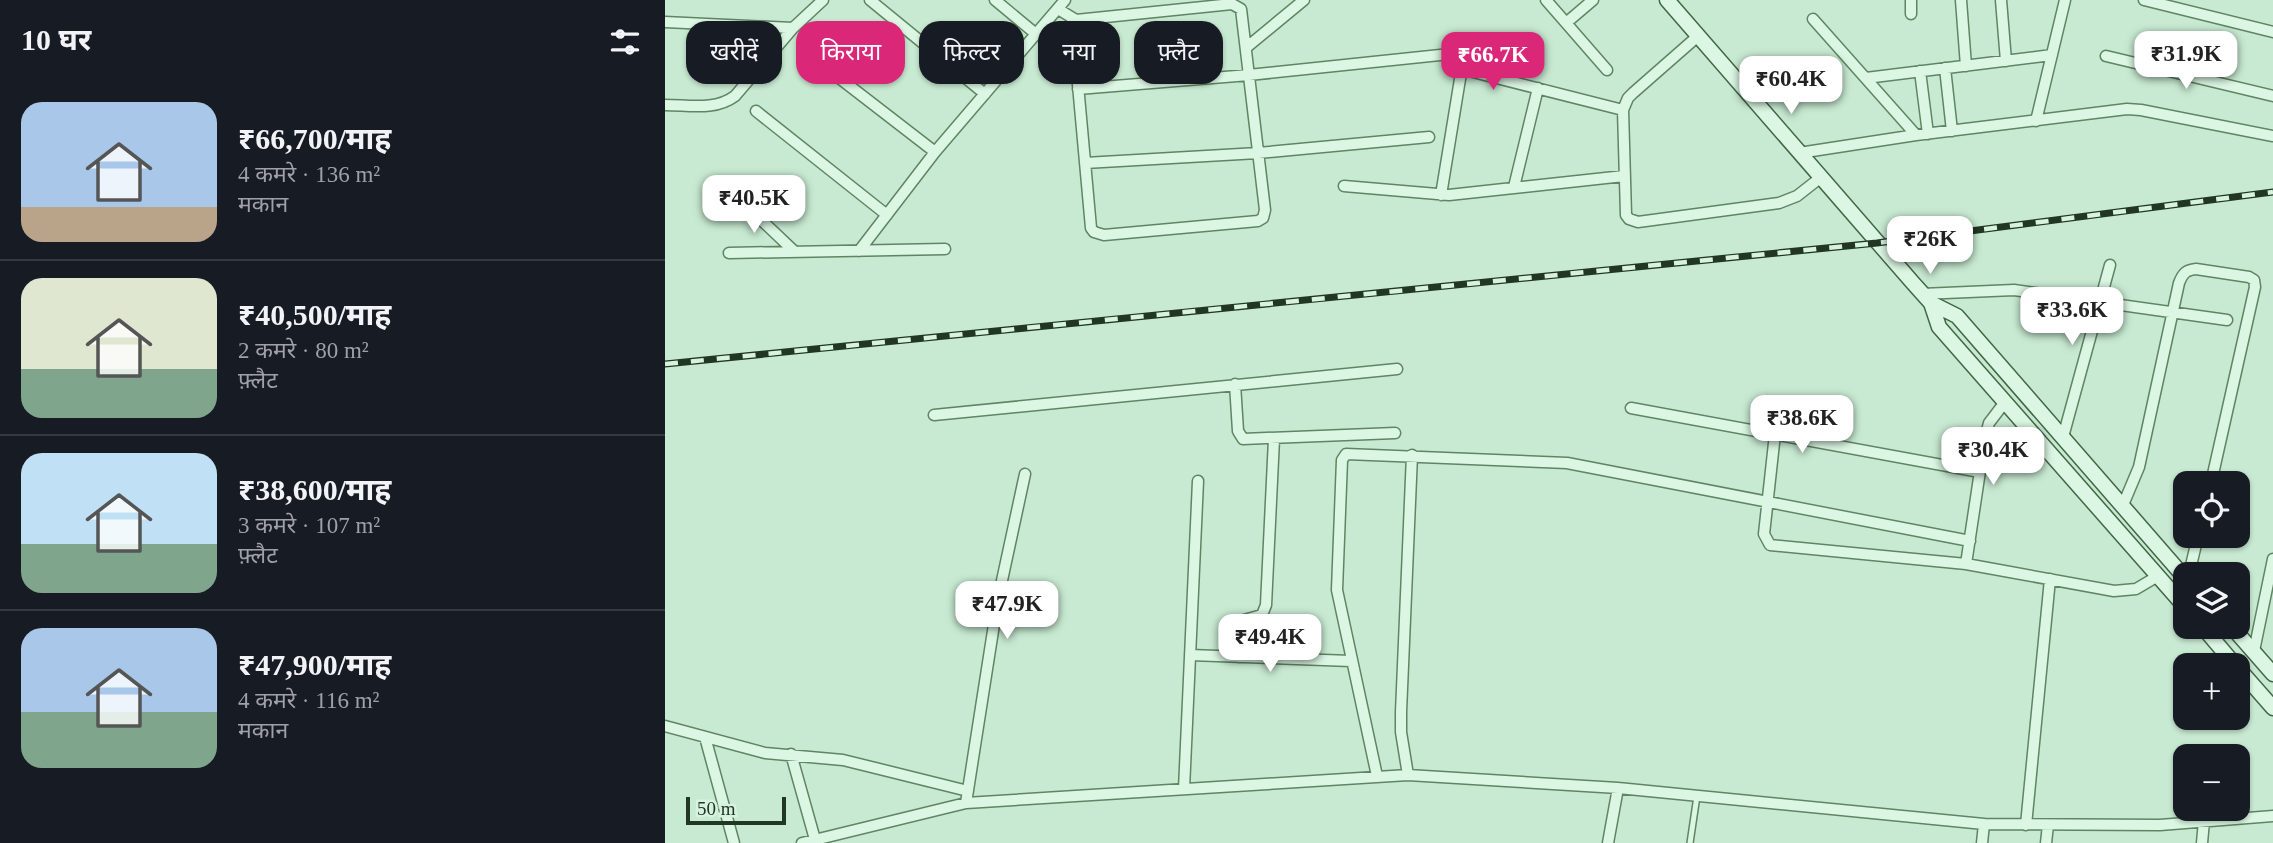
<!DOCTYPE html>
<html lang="hi">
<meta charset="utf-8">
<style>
:root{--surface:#171b24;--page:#242831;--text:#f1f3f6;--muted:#9ea1a6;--line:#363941;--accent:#db2777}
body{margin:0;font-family:"Times New Roman","Noto Sans Devanagari",serif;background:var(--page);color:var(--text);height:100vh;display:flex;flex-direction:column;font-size:26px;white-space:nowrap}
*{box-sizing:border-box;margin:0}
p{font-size:23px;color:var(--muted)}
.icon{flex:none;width:38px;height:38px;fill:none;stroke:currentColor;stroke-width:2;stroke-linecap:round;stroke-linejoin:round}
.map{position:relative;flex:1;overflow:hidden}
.sheet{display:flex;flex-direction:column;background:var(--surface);width:665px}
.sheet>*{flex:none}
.top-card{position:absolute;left:21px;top:21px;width:665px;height:63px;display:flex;gap:14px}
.buttons{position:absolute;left:1508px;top:471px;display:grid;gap:14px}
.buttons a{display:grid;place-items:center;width:77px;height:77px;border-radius:14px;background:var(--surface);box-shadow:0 2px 5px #0004;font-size:35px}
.scale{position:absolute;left:21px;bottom:18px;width:100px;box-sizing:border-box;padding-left:7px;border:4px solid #213723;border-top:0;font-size:19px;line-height:24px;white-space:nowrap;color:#213723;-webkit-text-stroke:5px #d7f3df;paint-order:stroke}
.price{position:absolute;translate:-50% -60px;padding:0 16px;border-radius:14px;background:#fff;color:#222;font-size:23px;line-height:46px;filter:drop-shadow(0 2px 4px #0008)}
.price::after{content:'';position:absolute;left:50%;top:42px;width:21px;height:16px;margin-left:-10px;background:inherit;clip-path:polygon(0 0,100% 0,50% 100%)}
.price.active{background:var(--accent);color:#fff}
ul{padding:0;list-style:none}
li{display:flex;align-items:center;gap:21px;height:175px;padding:0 21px}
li+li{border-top:2px solid var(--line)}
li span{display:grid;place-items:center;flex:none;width:196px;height:140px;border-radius:21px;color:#555}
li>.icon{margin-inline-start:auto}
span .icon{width:84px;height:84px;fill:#fffc;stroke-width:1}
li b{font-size:30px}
h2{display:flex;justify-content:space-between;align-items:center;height:84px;padding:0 21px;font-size:30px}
.pill{padding:0 24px;border-radius:21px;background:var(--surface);box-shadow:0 2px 5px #0004;font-size:24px;line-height:63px}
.pill.active{background:var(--accent);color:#fff}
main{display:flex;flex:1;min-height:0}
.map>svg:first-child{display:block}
</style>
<main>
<section class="sheet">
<h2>10 घर<svg class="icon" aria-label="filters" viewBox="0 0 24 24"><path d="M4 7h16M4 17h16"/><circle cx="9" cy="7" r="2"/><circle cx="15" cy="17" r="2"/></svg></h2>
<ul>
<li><span style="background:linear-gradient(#a9c7e8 75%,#b9a48a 0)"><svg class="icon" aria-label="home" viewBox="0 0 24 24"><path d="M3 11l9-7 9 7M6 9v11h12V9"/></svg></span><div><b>₹66,700/माह</b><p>4 कमरे · 136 m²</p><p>मकान</p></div></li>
<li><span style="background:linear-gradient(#dfe7d0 65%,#7fa58c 0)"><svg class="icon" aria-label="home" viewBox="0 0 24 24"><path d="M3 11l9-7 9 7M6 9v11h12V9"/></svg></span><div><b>₹40,500/माह</b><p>2 कमरे · 80 m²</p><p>फ़्लैट</p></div></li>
<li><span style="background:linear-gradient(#bfe0f5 65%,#7fa58c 0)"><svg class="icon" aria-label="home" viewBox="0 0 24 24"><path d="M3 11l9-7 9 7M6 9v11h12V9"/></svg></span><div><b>₹38,600/माह</b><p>3 कमरे · 107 m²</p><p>फ़्लैट</p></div></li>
<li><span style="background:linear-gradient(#a9c7e8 60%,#7fa58c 0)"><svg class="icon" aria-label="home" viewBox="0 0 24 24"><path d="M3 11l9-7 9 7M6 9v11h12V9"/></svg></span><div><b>₹47,900/माह</b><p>4 कमरे · 116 m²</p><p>मकान</p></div></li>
</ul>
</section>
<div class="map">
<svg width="1608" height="843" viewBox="0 0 1608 843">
<rect width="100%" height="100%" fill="#c8ead2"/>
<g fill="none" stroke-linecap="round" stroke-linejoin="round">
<g stroke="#5f8563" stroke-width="8">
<path id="lane" d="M1025,843l7,-47"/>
</g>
<g stroke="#5f8563" stroke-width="13">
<path id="street" d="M205,0l115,94
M330,0l41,34
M881,0l61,70
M1246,0v14
M1296,0l5,66
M1336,0l5,61
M1479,0l129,32
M393,9l18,11 156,-16 9,5 24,201 -2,8 -5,3 -154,14 -10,-3 -3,-4 -19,-209
M1148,19l103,116
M0,22l128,6
M901,23l27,-23
M1033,36l-65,57 -5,5 -5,12 3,105 3,4 9,3 141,-19 18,-7 23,-18
M582,47l57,-47
M138,50l132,102
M1441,56l167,40
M1280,68l7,63
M1255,71l8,63
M1201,78l186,-23
M413,89l171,-14 239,-25
M0,105c24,0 50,6 70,-9l58,-68 30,-28
M91,111l131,104
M1371,121l29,-121
M1134,153l117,-18 211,-26 14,1 132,26
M420,163l173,-10 171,-16
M679,186l105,9 175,-19
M849,187l24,-99
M70,195l60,57
M776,195l20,-122 4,-3 158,40
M194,251l76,-99 130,-152
M64,253l216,-4
M1257,294l92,-4 213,30
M570,384l3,47 5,8 152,-6
M966,408l349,64
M269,415l463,-46
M1110,434l-11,100 6,11 196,19 148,27 22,-2 22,-13
M1398,437l47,-172
M1458,505l16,-38 40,-184c4,-10 7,-13 17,-14l53,8 5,3 1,7 -44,196
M1301,564l19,-126 4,-15 16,-21
M1524,574l9,-38
M1589,651l19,-92
M525,655l161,6
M574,657l5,-37 18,-5 4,-10 8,-166
M0,726l100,27 78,7 125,31
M40,737l29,106
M126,754l25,89
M743,775l-7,-43v-20l11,-257
M712,776l-40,-186 5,-130 4,-6 221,9 403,78
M519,789l14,-308
M301,803l32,-204 27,-125
M1361,825l24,-246
M137,843l164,-40 442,-28 210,13 366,36 176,1 113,-9
M943,843l10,-55
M1317,843l2,-19
M1381,843l2,-18
M1537,843l2,-22"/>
</g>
<g stroke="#426745" stroke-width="17">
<path id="secondary" d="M1002,0l246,283 18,20 26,13 229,263
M1266,303l8,24 247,281
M1537,626l33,39
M1566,626l42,48
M1573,668l35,40"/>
</g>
<use href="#lane" stroke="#dbf6e3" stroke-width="5"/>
<use href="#street" stroke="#dbf6e3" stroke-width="10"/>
<use href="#secondary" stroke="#dbf6e3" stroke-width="14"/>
<g stroke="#213723" stroke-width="7">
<path id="rail" d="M0,364l1212,-121 396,-51"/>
</g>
<use href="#rail" stroke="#d7f3df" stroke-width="4.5" stroke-dasharray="13" stroke-linecap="butt"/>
</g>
</svg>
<div class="buttons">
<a><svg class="icon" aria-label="locate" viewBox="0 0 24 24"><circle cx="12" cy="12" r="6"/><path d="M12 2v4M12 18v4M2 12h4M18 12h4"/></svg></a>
<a><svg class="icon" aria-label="layers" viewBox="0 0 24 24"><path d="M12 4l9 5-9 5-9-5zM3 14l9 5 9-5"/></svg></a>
<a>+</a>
<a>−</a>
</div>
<div class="scale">50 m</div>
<b class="price" style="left:1521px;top:91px">₹31.9K</b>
<b class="price active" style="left:828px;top:92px">₹66.7K</b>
<b class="price" style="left:1126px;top:116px">₹60.4K</b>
<b class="price" style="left:89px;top:235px">₹40.5K</b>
<b class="price" style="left:1265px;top:276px">₹26K</b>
<b class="price" style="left:1407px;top:347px">₹33.6K</b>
<b class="price" style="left:1137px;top:455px">₹38.6K</b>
<b class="price" style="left:1328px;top:487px">₹30.4K</b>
<b class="price" style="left:342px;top:641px">₹47.9K</b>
<b class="price" style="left:605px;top:674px">₹49.4K</b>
<div class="top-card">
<a class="pill">खरीदें</a>
<a class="pill active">किराया</a>
<a class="pill">फ़िल्टर</a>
<a class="pill">नया</a>
<a class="pill">फ़्लैट</a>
</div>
</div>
</main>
